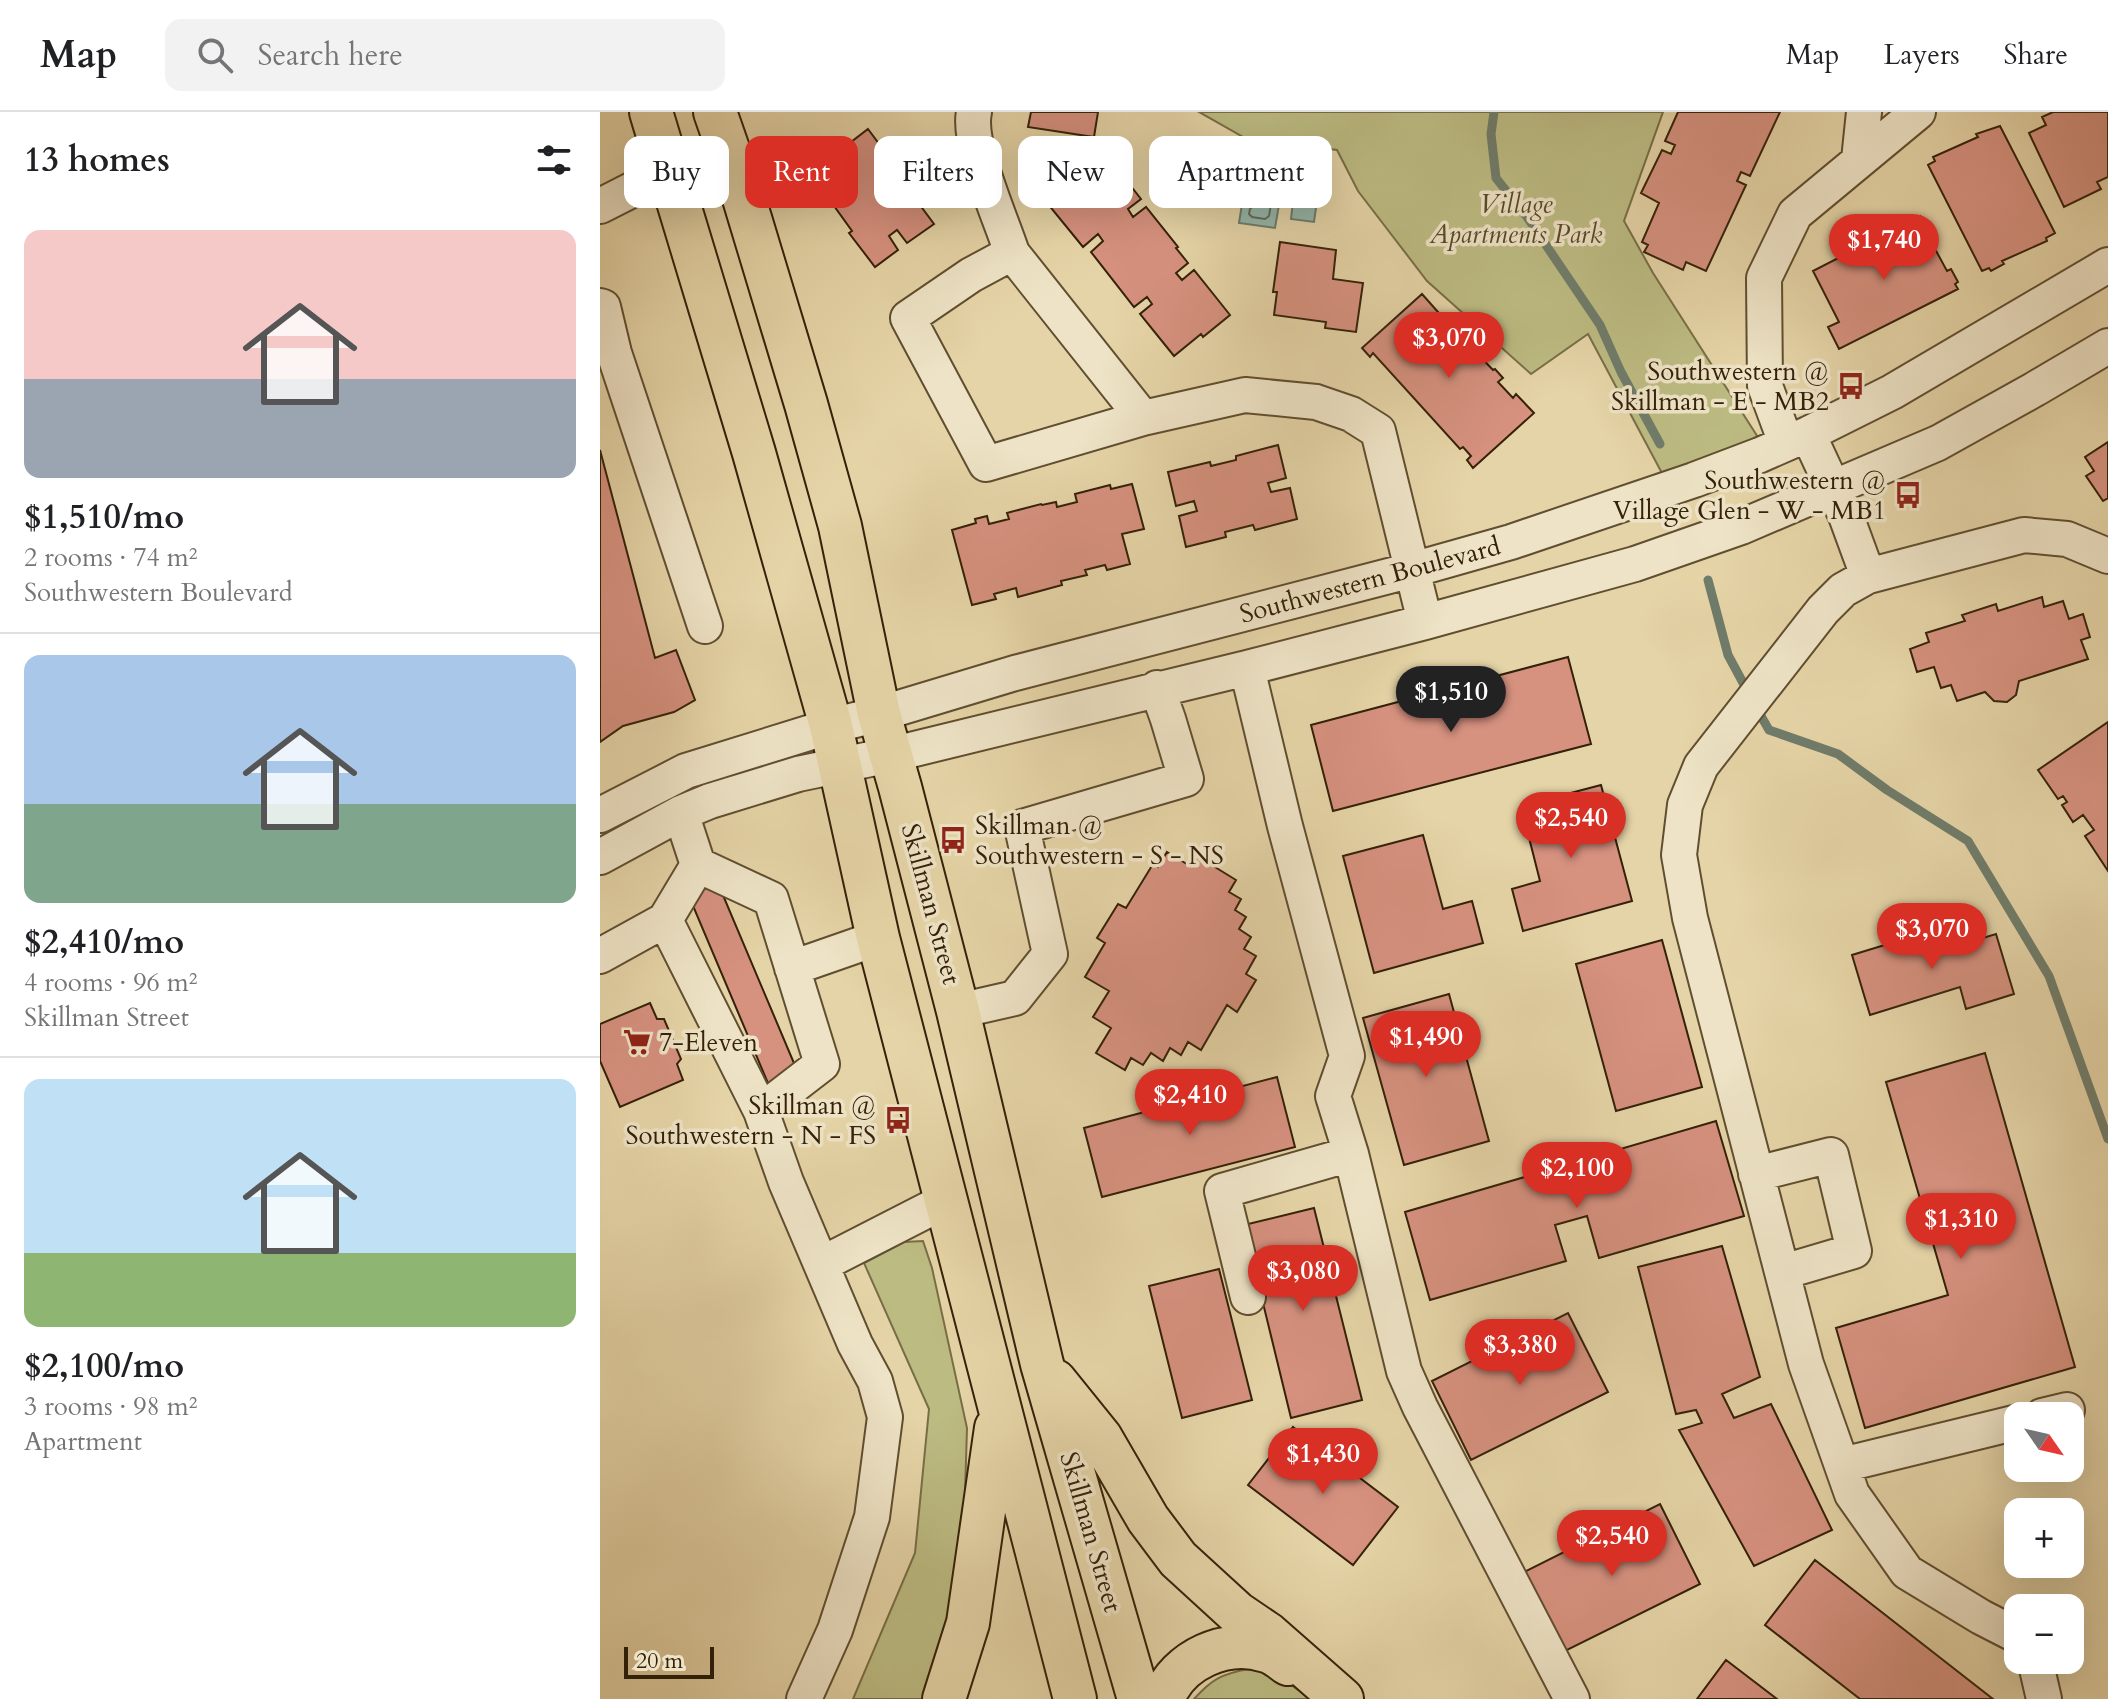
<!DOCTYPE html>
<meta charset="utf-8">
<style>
:root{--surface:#fff;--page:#f2f2f2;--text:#202124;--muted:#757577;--line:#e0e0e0;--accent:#d93025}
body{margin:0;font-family:Cardo,serif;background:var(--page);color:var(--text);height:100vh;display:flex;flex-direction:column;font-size:30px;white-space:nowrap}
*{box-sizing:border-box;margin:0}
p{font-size:26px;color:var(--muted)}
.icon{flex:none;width:44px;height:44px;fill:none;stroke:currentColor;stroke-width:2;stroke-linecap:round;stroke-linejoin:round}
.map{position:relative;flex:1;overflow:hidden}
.drawer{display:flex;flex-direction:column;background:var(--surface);width:600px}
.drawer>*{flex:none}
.guide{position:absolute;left:24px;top:24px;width:760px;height:72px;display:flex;gap:16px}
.needle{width:52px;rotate:124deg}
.fabs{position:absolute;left:1404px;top:1290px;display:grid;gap:16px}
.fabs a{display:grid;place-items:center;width:80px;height:80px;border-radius:16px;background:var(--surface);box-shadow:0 8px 32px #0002;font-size:40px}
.scale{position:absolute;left:24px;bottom:20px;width:90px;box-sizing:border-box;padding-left:8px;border:4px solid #342109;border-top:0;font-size:22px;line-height:28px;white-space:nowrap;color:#342109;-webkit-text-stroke:6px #eee3c6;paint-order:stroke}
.price{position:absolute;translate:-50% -68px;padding:0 18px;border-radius:28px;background:var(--accent);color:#fff;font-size:26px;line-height:52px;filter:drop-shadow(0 2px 4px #0008)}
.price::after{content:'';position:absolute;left:50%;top:48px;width:24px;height:18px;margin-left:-12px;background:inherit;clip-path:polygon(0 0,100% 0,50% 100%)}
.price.active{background:#222;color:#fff}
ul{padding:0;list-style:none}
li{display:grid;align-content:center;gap:16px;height:424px;padding:0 24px}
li+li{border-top:2px solid var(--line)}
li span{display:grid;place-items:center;height:248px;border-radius:16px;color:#555}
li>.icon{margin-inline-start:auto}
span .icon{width:144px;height:144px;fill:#fffc;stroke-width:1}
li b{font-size:34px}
h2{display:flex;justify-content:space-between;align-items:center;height:96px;padding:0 24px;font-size:34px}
.tag{padding:0 28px;border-radius:16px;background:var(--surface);box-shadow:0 8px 32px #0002;font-size:28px;line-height:72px}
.tag.active{background:var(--accent);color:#fff}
header{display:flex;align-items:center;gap:48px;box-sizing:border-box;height:112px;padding:0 40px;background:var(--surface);border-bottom:2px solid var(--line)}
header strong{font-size:38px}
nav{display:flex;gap:44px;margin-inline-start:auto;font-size:28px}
.search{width:560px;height:72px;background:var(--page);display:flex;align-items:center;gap:20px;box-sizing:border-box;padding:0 28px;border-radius:16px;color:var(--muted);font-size:30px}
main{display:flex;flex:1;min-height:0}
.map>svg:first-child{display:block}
</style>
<header>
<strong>Map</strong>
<div class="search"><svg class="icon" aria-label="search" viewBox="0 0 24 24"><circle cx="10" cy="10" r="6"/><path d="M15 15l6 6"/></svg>Search here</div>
<nav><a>Map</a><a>Layers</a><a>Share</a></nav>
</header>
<main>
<section class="drawer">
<h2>13 homes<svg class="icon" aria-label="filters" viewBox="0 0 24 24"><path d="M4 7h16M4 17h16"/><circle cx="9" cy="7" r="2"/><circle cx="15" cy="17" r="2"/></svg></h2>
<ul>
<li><span style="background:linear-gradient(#f6c9c9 60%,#9aa5b1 0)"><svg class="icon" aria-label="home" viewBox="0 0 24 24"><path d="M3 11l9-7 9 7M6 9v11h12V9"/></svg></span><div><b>$1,510/mo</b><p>2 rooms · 74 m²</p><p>Southwestern Boulevard</p></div></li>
<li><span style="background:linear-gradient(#a9c7e8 60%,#7fa58c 0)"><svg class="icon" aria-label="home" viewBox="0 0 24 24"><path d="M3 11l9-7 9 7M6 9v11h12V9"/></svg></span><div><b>$2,410/mo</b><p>4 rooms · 96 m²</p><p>Skillman Street</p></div></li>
<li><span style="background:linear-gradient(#bfe0f5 70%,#8fb573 0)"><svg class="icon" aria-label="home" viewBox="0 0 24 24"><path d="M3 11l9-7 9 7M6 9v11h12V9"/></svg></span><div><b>$2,100/mo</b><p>3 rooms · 98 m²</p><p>Apartment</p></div></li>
</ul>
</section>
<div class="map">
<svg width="1508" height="1587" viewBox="0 0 1508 1587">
<rect width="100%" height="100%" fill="#e5d4a7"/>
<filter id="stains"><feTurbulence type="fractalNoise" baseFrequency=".0025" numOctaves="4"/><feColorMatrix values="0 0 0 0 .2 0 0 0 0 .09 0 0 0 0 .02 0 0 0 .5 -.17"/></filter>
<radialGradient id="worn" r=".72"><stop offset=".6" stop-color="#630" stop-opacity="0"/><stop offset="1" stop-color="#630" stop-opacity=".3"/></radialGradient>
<path fill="#bcbb82" stroke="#786e46" stroke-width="2" d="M599,0h464l-39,109 29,52 108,169 -97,35 -76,-143 -57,40 -104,-93 -69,-90 -21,-41 -92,-12z
M323,1129l9,27 35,160 -4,130 -27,141h-83l62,-146 14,-144 -65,-146 40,-21z
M648,1557c30,5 39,12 62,30h-116c18,-20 28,-25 54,-30z"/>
<path fill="#96b8ab" stroke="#6f7c6a" stroke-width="2" d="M654,59l28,4v6l37,6 -5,35 -23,-3 2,-18 -13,-2 -5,29 -36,-5 4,-25 7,1z"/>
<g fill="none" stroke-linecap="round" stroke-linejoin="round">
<path stroke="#656c5a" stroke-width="2" d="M665,69l8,2 4,6 -5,9 -3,18 -4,3 -13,-2 -3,-3 1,-5 8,-8 3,-17z"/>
<path stroke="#6f7c6a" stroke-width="9" d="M894,0l-3,22 5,44 31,39 73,108 21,47 39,72
M1108,468l20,75 20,37
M1157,597l12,21 69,24 49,36 81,51 81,135 59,163"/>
</g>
<path fill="#d6917f" stroke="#342109" stroke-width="2" d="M431,0h67l-4,25 -66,-10z
M1078,0h102l-30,64 -9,-4 -4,9 9,4 -40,86 -20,-9 -3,8 -39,-18 4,-7 -6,-3 17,-39 -18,-10 21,-43 9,4 4,-9 -10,-4z
M1453,0h55v65l-11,5 4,7 -37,18 -35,-74 17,-8 -4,-8z
M1400,14l55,107 -9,5 1,3 -45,20 2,3 -13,7 -2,-3 -7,3 -54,-106 7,-4 -2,-4 45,-20 -2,-3z
M268,17l26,35 -3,2 43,58 -27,19 -10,-13 -8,6 9,14 -23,17 -26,-34 3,-2 -43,-60 23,-17 10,14 9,-7 -9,-12z
M504,46l23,29 3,-2 11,14 -13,10 5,8 13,-10 32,40 -2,1 12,15 -12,10 6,7 12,-10 36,45 -27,22 -2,-3 -27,22 -34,-42 12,-10 -5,-7 -13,10 -43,-55 12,-11 -5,-7 -15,13 -36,-44z
M1320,104l12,18 -4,2 19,35 4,-2 7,13 -3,2 3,5 -119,60 -11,-22 11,-5 -26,-51z
M680,130l56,8 -3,29 30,4 -7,49 -31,-4 1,-6 -52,-7 3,-23h-4z
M822,182l16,18 -3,3 13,16 4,-4 41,43 2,-1 8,9 -5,4 15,16 3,-4 18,19 -61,55 -6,-8 4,-4 -8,-9 -3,2 -87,-96 -3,4 -8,-9z
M1508,330v56l-5,3 -17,-25 8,-5 -9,-14z
M678,333l8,33 -18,5 3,9 19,-4 7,31 -42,11 -2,-5 -28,7 1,5 -40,10 -7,-31 18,-5 -3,-10 -18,5 -8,-34 42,-10 1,4 25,-6v-4z
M0,338l55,208 21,-8 19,50 -21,12 -51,14 -23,16z
M532,372l12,45 -22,5 8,30 -23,6 -2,-5 -20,5 2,5 -26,6 1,4 -44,12 -2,-9 -22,6 2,5 -24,6 -20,-75 24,-7 -1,-4 12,-3 2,8 20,-5 -2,-6 34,-9 1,1 14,-3 1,5 20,-5 -2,-8 35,-9 1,4z
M1442,485l2,10 19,-6 6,18 14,-5 7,23 -9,3 7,19 -69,22 -3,14 -9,7 -13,-1 -9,-9 -28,9 -6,-16 -10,3 -7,-21 -17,5 -7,-23 19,-7 -3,-9 39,-12 -3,-6 34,-11 2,7z
M968,545l23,87 -258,67 -22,-86z
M1508,610v149l-23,-35 9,-6 -11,-15 -10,7 -11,-17 5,-3 -4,-6 -5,3 -20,-29z
M1001,673l31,116 -109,30 -11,-42 28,-8 -19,-75z
M823,723l20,74 29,-8 11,42 -109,30 -31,-117z
M567,740l23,14 7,-10 39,24 -7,12 12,7 -6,11 11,7 -7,12 12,8 -7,12 12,7 -10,18 10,6 -19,32 -10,-7 -26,45 -13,-8 -7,13 -11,-7 -7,13 -12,-8 -8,12 -12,-7 -6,12 -29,-17 15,-25 -18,-11 16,-26 -24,-14 20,-34 -8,-5 21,-34 8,4 27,-44 5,3z
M117,769l82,194 -29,13 -82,-194z
M1347,814l6,21 43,-13 18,60 -48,15 -6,-22 -90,28 -18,-60z
M1062,828l40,147 -86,24 -40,-147z
M849,882l40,147 -85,24 -41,-147z
M50,891l7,16h7l17,40 -4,5 6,16 -63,27 -20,-46v-37z
M1385,941l90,314 -210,61 -29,-100 112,-33 -62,-213z
M677,965l18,70 -193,50 -18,-69z
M1116,1009l28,95 -145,42 -12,-42 -32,9 11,36 -136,39 -25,-88z
M714,1096l48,192 -71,18 -47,-193z
M1122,1134l38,131 -38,17 12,24 37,-14 61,126 -78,36 -75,-136 23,-7 -6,-13 -20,4 -38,-147z
M619,1157l33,131 -70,18 -33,-132z
M968,1201l40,79 -137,68 -39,-79z
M693,1315l105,80 -45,58 -105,-80z
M1060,1392l40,80 -137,68 -39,-80z
M1215,1448l178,139h-133l-95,-74z
M1126,1548l51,39h-80z"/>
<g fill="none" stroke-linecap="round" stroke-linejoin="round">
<g stroke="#604e30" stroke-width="38">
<path id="minor" d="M374,0c-7,32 27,107 38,141l-41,22 -63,43 78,146 157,-46 102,-23 71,7 35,12 27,17 47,191
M1259,48l5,-48
M0,94l69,-35
M412,141l131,165
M0,194l3,1 11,46 91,273
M1208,322l38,82 22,60
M1186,331l-21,-57 -1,-108 31,-64 123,-102
M647,556l38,158 62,230 -14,40 18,58 53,217 16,36 152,292
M81,701l17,52 73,34 51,165 -61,47 25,71 69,162 20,37 10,36 -13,100 -37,113 -31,69
M0,703l86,-44 145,-45 48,-12 136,-41 397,-103 99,-28 183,-62 66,-25 48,-21 84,-42 216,-127
M0,745l81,-44 29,-12 88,-27 92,-19 357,-87 178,-46 210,-58 106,-37 197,-84 97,-54 73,-43
M65,808l96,191
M0,844l65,-36 33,-55
M192,856l86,-30
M358,899l57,-13 35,-44 -28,-127 164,-48 -18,-60 -11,-31
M1156,1062l75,-19 23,96 -71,21
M222,1152l123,-63
M648,1185l-26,-106 129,-37
M1442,1304l25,-6
M1242,1353l176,-43
M1418,1524l-37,-19 -74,-45 -55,-78 -46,-130 -116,-446 -11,-63 6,-50 16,-39 122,-156 20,-20 25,-14 156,-41 43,4 41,17
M1435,1548l9,39"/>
</g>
<g stroke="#342109" stroke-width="46">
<path id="major" d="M51,0l103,341 77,273 47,212 197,761
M115,0l21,60 70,232 34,122 39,188 21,73 58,224 84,353 97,335
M455,1269l46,57 47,81 30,40 59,54 31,21 74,65
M344,1587l24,-76 28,-195
M563,1587c15,-40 64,-61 103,-48 8,2 15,8 22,13"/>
</g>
<use href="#minor" stroke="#eee3c6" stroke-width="34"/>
<use href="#major" stroke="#e5d4a7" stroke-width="42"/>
</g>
<defs>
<g id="bus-bare" transform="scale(2.16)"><path d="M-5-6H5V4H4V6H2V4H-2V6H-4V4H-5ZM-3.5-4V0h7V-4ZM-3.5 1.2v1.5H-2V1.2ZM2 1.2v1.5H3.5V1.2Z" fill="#8f2418" stroke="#eee3c6" stroke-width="2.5" paint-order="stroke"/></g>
<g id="supermarket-bare" transform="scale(2.16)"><path d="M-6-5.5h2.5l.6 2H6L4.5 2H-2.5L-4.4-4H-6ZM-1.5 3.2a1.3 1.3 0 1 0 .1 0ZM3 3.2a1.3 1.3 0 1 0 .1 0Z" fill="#8f2418" stroke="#eee3c6" stroke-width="2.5" paint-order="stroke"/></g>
</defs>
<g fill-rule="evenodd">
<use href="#bus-bare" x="1251" y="274"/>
<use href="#bus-bare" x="1308" y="383"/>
<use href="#bus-bare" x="353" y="728"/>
<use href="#supermarket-bare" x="37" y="930"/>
<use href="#bus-bare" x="298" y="1008"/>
</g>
<g text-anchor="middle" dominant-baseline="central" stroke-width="7" stroke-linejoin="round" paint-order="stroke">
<g font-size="26" font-style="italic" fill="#564827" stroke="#eee3c6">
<text x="916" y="92">Village<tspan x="916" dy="30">Apartments Park</tspan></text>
</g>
<g font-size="26" fill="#342109" stroke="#eee3c6" text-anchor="end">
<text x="1229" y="259">Southwestern @<tspan x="1229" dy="30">Skillman - E - MB2</tspan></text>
<text x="1286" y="368">Southwestern @<tspan x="1286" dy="30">Village Glen - W - MB1</tspan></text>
<text x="375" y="713" text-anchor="start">Skillman @<tspan x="375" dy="30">Southwestern - S - NS</tspan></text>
<text x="59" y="930" text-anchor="start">7-Eleven</text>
<text x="276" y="993">Skillman @<tspan x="276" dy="30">Southwestern - N - FS</tspan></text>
</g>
<g font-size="26" fill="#342109" stroke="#eee3c6">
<text transform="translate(770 468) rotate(-15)">Southwestern Boulevard</text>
<text transform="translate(331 792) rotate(75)">Skillman Street</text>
<text transform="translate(491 1420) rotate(74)">Skillman Street</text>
</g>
</g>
<rect width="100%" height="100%" filter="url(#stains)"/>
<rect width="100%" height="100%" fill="url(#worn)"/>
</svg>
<div class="fabs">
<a><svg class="needle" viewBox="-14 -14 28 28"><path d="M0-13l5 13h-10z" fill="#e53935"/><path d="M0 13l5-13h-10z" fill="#757577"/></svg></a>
<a>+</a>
<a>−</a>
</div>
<div class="scale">20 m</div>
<b class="price" style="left:1284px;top:170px">$1,740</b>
<b class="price" style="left:849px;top:268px">$3,070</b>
<b class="price active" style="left:851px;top:622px">$1,510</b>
<b class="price" style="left:971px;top:748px">$2,540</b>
<b class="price" style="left:1332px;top:859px">$3,070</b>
<b class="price" style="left:826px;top:967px">$1,490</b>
<b class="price" style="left:590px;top:1025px">$2,410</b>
<b class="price" style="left:977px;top:1098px">$2,100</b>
<b class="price" style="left:1361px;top:1149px">$1,310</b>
<b class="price" style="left:703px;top:1201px">$3,080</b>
<b class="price" style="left:920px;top:1275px">$3,380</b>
<b class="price" style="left:723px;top:1384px">$1,430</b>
<b class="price" style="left:1012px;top:1466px">$2,540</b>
<div class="guide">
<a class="tag">Buy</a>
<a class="tag active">Rent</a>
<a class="tag">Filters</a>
<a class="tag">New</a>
<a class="tag">Apartment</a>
</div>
</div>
</main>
